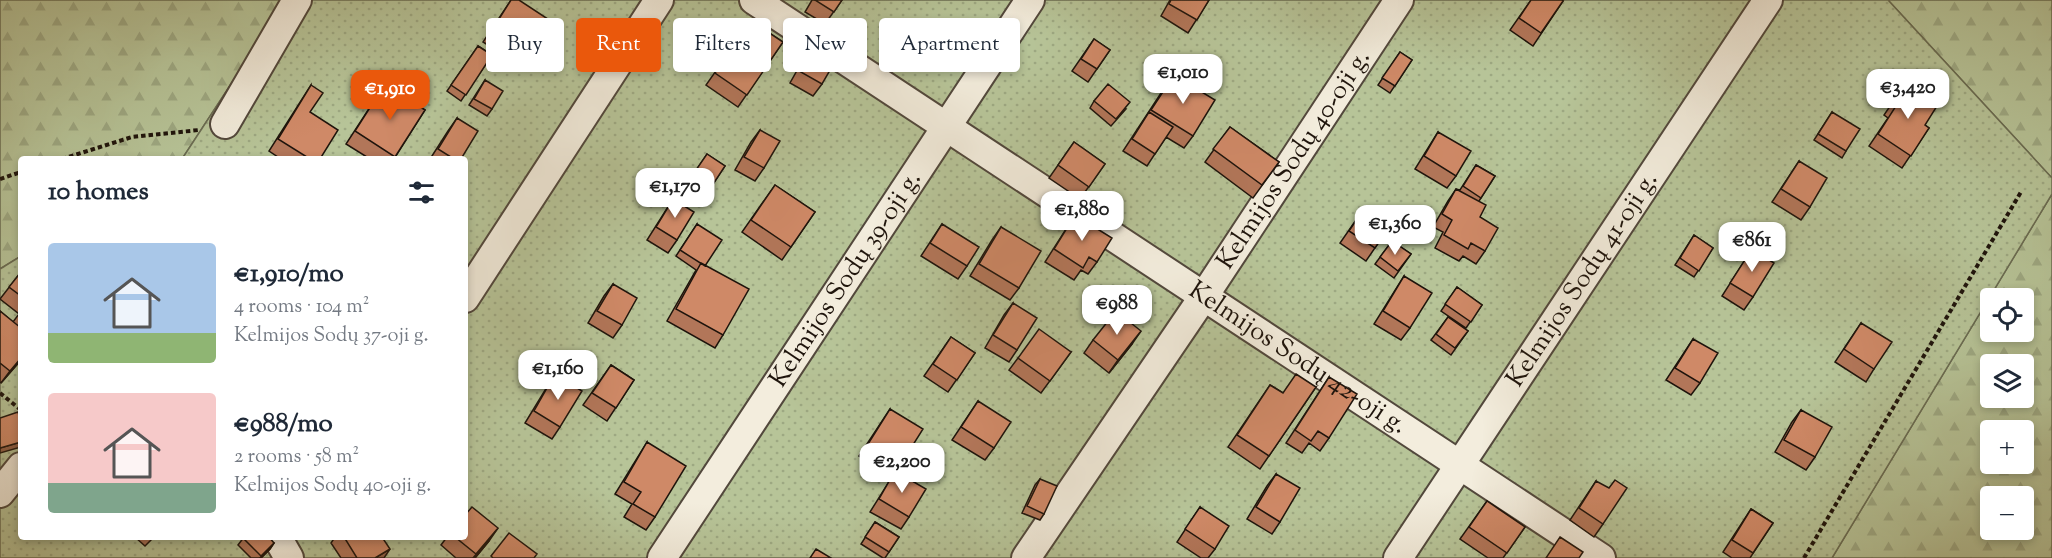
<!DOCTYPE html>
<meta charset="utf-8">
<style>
:root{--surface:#fff;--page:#f2f2f3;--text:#1f2937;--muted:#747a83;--accent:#ea580c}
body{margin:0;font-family:"Sorts Mill Goudy",serif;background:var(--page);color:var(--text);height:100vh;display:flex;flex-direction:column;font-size:22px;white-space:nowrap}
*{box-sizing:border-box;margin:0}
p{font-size:20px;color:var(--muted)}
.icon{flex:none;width:33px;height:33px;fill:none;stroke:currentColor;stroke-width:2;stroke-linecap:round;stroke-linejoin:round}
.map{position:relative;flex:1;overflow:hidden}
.sheet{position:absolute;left:18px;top:156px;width:450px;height:384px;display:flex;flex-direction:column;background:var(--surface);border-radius:6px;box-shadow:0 3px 9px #0003}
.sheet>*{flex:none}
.hud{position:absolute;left:486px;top:18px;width:570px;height:54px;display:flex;gap:12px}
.controls{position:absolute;left:1980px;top:288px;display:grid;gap:12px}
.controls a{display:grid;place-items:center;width:54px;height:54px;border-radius:6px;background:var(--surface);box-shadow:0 3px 9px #0003;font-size:30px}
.price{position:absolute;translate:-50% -51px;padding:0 14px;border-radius:12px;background:#fff;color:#222;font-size:20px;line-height:39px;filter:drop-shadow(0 2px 3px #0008)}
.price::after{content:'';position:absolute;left:50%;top:36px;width:18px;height:14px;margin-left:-9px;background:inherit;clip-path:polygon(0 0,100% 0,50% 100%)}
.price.selected{background:var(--accent);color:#fff}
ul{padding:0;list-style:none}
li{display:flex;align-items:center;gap:18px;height:150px;padding:0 30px}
li span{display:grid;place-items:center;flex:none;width:168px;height:120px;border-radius:6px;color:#555}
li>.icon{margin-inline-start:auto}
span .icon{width:72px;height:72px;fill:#fffc;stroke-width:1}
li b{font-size:26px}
h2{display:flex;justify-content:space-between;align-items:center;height:72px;padding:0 30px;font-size:26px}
.pill{padding:0 21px;border-radius:6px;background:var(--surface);box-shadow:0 3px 9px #0003;font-size:21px;line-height:54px}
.pill.selected{background:var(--accent);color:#fff}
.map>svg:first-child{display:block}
</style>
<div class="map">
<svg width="2052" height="558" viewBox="0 0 2052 558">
<defs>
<pattern id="forest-firs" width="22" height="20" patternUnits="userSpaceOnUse" patternTransform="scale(1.5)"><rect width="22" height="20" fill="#b7c498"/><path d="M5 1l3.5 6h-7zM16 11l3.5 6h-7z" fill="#9da882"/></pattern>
<pattern id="garden-dots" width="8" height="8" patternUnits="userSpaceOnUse" patternTransform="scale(1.5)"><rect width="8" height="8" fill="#b7c498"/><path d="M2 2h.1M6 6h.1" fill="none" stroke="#9da882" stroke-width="1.8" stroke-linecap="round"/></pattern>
</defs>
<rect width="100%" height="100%" fill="#ede3ca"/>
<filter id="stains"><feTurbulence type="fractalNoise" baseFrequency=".00333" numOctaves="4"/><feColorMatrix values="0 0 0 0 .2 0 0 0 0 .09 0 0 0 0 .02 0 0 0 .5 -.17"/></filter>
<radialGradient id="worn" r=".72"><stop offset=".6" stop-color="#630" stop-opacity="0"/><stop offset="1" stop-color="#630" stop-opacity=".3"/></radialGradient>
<path fill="url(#forest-firs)" stroke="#6a6c52" stroke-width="1.5" fill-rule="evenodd" d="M0,0h286l-104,159h-161v97l-21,13z
M1888,0h164v178z
M2052,194v364h-220zM1990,298h34v34h-34zM1990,364h34v34h-34zM1990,430h34v34h-34zM1990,496h34v34h-34z"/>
<path fill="url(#garden-dots)" stroke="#6a6c52" stroke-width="1.5" d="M286,0h1602l164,178v16l-220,364h-1832v-289l21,-13v281h444v-378h-283z"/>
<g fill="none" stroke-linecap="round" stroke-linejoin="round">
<g stroke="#52483c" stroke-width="32">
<g id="minor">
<path id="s1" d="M754,0l847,558"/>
<path d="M225,124l72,-124"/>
<path d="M465,298l194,-298"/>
<path d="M0,493l21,-26"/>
<path d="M277,537l12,21"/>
<path id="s2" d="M662,558l368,-558"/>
<path id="s3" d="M1026,558l178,-262 195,-296"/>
<path id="s4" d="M1398,558l370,-558"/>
</g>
</g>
<path stroke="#1e140c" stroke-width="4" stroke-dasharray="4.5 3" stroke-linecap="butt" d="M62,159l70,-22 67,-7
M0,179l21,-7
M0,393l21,17
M1804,558l217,-366"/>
<use href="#minor" stroke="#f3eddd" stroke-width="28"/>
</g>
<path fill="#b27659" stroke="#1e140c" stroke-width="1.5" d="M511,0l25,58 -9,12 -44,-28z
M812,0h30l-17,24 -20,-12z
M1170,0h39l-21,33 -27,-17z
M1531,0l32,1 -30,45 -23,-16z
M751,21l32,21 -45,65 -32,-22z
M817,39l5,45 -9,12 -23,-13 18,-32z
M1094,39l16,11 -22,32 -16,-11z
M478,46l14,9 -31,46 -14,-10z
M1400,52l12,8 -22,33 -12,-8z
M1186,60l13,30 -6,46 -9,12 -18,-11 -19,29 -24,-15 42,-64 9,-12 2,1z
M485,80l7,29 -5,7 -18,-11z
M385,84l40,26 -31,49h-24l-24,-15z
M1905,84l20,41 4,3 -27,40 -33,-22 19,-28 -4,-3z
M311,85l-1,27 10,47h-39l-12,-8z
M1094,101l32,8 -15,17 -21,-18z
M1832,112l14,39 -4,7 -28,-18z
M457,118l4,41h-31l18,-28z
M1230,127l49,35 -26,36 -48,-36z
M760,130l4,38 -9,13 -20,-11 16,-28z
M1438,132l18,44 -9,12 -32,-19z
M1074,142l31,22 -25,35 -31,-21z
M707,154l18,12 -24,36 -18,-12z
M1799,161l11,46 -9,13 -29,-18z
M1476,165l19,11 -16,25 1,16 5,34 -9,13 -13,-8 -4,5 -24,-13 8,-16 -10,-5 15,-26 8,-12 4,1z
M775,185l40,27 -33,48 -40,-28z
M673,199l4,41 -9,13 -21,-13z
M1365,207l11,7 18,6 -28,41 -26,-18z
M1075,215l22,47 -9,12 -7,-4 -7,10 -29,-18z
M697,224l8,42 18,69 -8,13 -48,-27 29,-51 -20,-14z
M942,224l25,42 -9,13 -37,-23z
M1001,227l18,61 -9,12 -40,-24 22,-36z
M1694,235l19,13 -19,29 -19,-12z
M1392,241l19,13 -17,24 -19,-14z
M1752,249l1,48 -9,13 -22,-14z
M21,272v88l-20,23 -1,-1v-71l13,11 6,-8 -19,-15z
M1404,276l6,52 -9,12 -27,-16z
M613,284l9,41 -9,13 -25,-15 16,-27z
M1457,287l25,18 -16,23 -25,-17z
M1013,303l4,47 -8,12 -24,-14 19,-33z
M1448,317l20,14 -17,24 -20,-15z
M1861,323l13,46 -8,13 -31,-20z
M951,337l24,16 -27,39 -24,-16z
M1693,339l7,44 -9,12 -25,-15z
M1093,340l39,4 -23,29 -25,-20z
M1071,352l-30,41 -32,-23 9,-12z
M611,365l23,15 -27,41 -24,-16z
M555,374l5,53 -8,12 -27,-16 22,-36z
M1329,377v61l-9,13 -11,-8 -7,10 -16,-10z
M1270,385l13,8 33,-6 -56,82 -32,-22z
M978,401l16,47 -9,12 -33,-20z
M890,409l11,55 -5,8 13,45 -8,12 -31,-17 22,-35 -33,-21z
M1801,410l14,47 -9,13 -31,-18 17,-30z
M647,442l8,75 -9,13 -22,-13 8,-13 -17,-10z
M1276,474l4,48 -8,12 -25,-15 20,-33z
M1040,479l4,35 -4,6 -18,-7 13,-28z
M1596,481l7,43 -9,13 -24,-17z
M1487,501l38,26 -22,31h-15l-28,-19z
M1200,507l15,42 -7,9h-7l-24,-16z
M1751,509l22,14 -23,35h-18l-9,-6z
M875,522l24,15 -14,21h-2l-22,-14z
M135,537h19l-9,9z
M244,537l30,6 -4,6 -9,9h-10l-13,-13z
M335,537h47l2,21h-43l-10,-15z
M447,537h18l24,4 -14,17h-19l-15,-13z"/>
<path fill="#916048" stroke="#1e140c" stroke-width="1.5" d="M1141,331l-9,13 -23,29 9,-13z
M21,358v2l-20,23 9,-12z
M21,442v5l-21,6v-5z
M498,528l-9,13 -14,17h-2z
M274,543l-4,6 -9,9h-1z
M390,549l-6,9h-9z"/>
<path fill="#cf8967" stroke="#1e140c" stroke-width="1.5" d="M511,0h8l38,25 -21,33 -44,-28z
M815,0h27l-8,12z
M1171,0h38l-12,20 -28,-16z
M1531,0h31l1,1 -22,32 -22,-15z
M751,21l32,21 -36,53 -32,-22z
M817,39l23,14 -18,31 -23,-13z
M1094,39l16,11 -13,19 -16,-10z
M478,46l14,9 -26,40 -15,-10z
M1400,52l12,8 -17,26 -13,-8z
M1186,60l23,14 -10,16 -23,-14z
M1174,75l41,25 -22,36 -42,-26z
M485,80l18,11 -11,18 -18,-10z
M385,84l40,26 -30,47 -40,-26z
M1108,84l22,18 -14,17 -22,-18z
M1905,84l32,22 -12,19 4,3 -18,28 -33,-22 18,-28 -4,-3z
M311,85l12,8 -13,19 28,18 -18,29h-10l-32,-20z
M1149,112l24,15 -18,27 -23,-15z
M1832,112l28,17 -14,22 -28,-17z
M457,118l21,13 -17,28h-7l-16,-10z
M1230,127l49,35 -17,23 -49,-36z
M760,130l20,11 -16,27 -20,-11z
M1438,132l33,19 -15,25 -32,-20z
M1074,142l31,22 -16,23 -31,-22z
M707,154l18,12 -19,29 -19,-12z
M1799,161l28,17 -17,29 -29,-18z
M1476,165l19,11 -14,22 -18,-12z
M775,185l40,27 -24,35 -40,-27z
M1456,189l30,16 -6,12 18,11 -13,23 -14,-8 -3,6 -24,-14 8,-15 -10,-6z
M673,199l21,13 -17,28 -21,-13z
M1365,207l11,7 3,-4 15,10 -19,28 -26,-17z
M1075,215l37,23 -15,24 -8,-5 -6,11 -29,-19z
M697,224l25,16 -17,26 -25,-16z
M942,224l37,23 -12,19 -37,-23z
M1001,227l40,24 -22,37 -40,-24z
M1694,235l19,13 -14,23 -19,-13z
M1392,241l19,13 -13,17 -18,-14z
M1752,249l22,14 -21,34 -23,-14z
M701,263l48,26 -26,46 -47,-26z
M21,272v24l-12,-9z
M1404,276l28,17 -22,35 -27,-17z
M613,284l24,14 -15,27 -25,-14z
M1457,287l25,18 -11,17 -26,-18z
M1013,303l24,15 -20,32 -24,-15z
M0,311l21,17v30l-11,13 -10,-8z
M1116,311l25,20 -23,29 -25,-20z
M1448,317l20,14 -13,17 -19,-14z
M1861,323l31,19 -18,27 -30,-20z
M1039,329l32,23 -21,29 -32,-23z
M951,337l24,16 -18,27 -24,-16z
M1693,339l25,14 -18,30 -25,-15z
M611,365l23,15 -18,28 -24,-15z
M555,374l27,17 -22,36 -26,-16z
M1296,374l20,13 -47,69 -32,-21 33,-50 13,8z
M1329,377l28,17 -28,44 -11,-7 -7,10 -16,-11z
M978,401l33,21 -17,26 -33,-21z
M890,409l33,20 -22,35 -33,-20z
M1801,410l31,17 -17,30 -31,-17z
M18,412l3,10v20l-21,6v-30z
M647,442l39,24 -31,51 -22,-13 8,-12 -17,-10z
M895,471l31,18 -17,28 -30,-18z
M1276,474l24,14 -20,34 -24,-15z
M1040,479l17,7 -13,28 -17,-8z
M1615,480l12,8 -24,36 -24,-16 17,-27 13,7z
M1487,501l38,26 -18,26 -38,-26z
M472,507l26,21 -22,26 -21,-17h10v-22z
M1200,507l29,19 -14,23 -30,-20z
M1751,509l22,14 -20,30 -21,-13z
M875,522l24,15 -10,15 -24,-15z
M509,533l28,21 -3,4h-41l-2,-2z
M244,537h25l5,6 -13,13 -18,-18z
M344,537h38l8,12 -15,9h-18z
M1560,537l23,15 -4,6h-33z
M816,549l15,9h-21z"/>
<g text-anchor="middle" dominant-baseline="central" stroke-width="4.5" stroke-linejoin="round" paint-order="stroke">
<g font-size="26" fill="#1e140c" stroke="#f3eddd">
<text stroke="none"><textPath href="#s3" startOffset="480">Kelmijos Sodų 40-oji g.</textPath></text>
<text stroke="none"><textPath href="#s2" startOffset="334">Kelmijos Sodų 39-oji g.</textPath></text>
<text stroke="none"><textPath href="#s4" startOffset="334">Kelmijos Sodų 41-oji g.</textPath></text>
<text stroke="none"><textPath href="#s1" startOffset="651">Kelmijos Sodų 42-oji g.</textPath></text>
</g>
</g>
<rect width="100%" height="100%" filter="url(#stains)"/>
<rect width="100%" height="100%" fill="url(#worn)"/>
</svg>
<div class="controls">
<a><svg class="icon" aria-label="locate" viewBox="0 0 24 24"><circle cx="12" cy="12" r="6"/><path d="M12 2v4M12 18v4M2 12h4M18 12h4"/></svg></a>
<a><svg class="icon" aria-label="layers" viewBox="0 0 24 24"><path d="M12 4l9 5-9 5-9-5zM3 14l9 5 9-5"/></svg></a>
<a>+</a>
<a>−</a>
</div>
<b class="price" style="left:1183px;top:105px">€1,010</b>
<b class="price" style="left:1908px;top:120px">€3,420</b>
<b class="price selected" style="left:390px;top:121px">€1,910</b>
<b class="price" style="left:675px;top:219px">€1,170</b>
<b class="price" style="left:1082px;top:242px">€1,880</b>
<b class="price" style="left:1395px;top:256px">€1,360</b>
<b class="price" style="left:1752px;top:273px">€861</b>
<b class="price" style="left:1117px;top:336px">€988</b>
<b class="price" style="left:558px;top:401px">€1,160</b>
<b class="price" style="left:902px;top:494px">€2,200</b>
<div class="hud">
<a class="pill">Buy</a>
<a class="pill selected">Rent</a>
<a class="pill">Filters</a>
<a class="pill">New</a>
<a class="pill">Apartment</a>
</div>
<section class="sheet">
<h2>10 homes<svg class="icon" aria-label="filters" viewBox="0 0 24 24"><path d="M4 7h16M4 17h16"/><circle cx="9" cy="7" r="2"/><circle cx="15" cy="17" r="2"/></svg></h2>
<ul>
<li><span style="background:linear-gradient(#a9c7e8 75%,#8fb573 0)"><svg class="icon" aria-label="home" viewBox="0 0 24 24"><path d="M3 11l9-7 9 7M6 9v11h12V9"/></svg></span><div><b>€1,910/mo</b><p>4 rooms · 104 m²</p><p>Kelmijos Sodų 37-oji g.</p></div></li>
<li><span style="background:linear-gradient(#f6c9c9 75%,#7fa58c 0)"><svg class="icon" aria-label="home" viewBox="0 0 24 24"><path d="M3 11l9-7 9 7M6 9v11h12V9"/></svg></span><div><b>€988/mo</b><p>2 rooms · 58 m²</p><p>Kelmijos Sodų 40-oji g.</p></div></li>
</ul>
</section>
</div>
